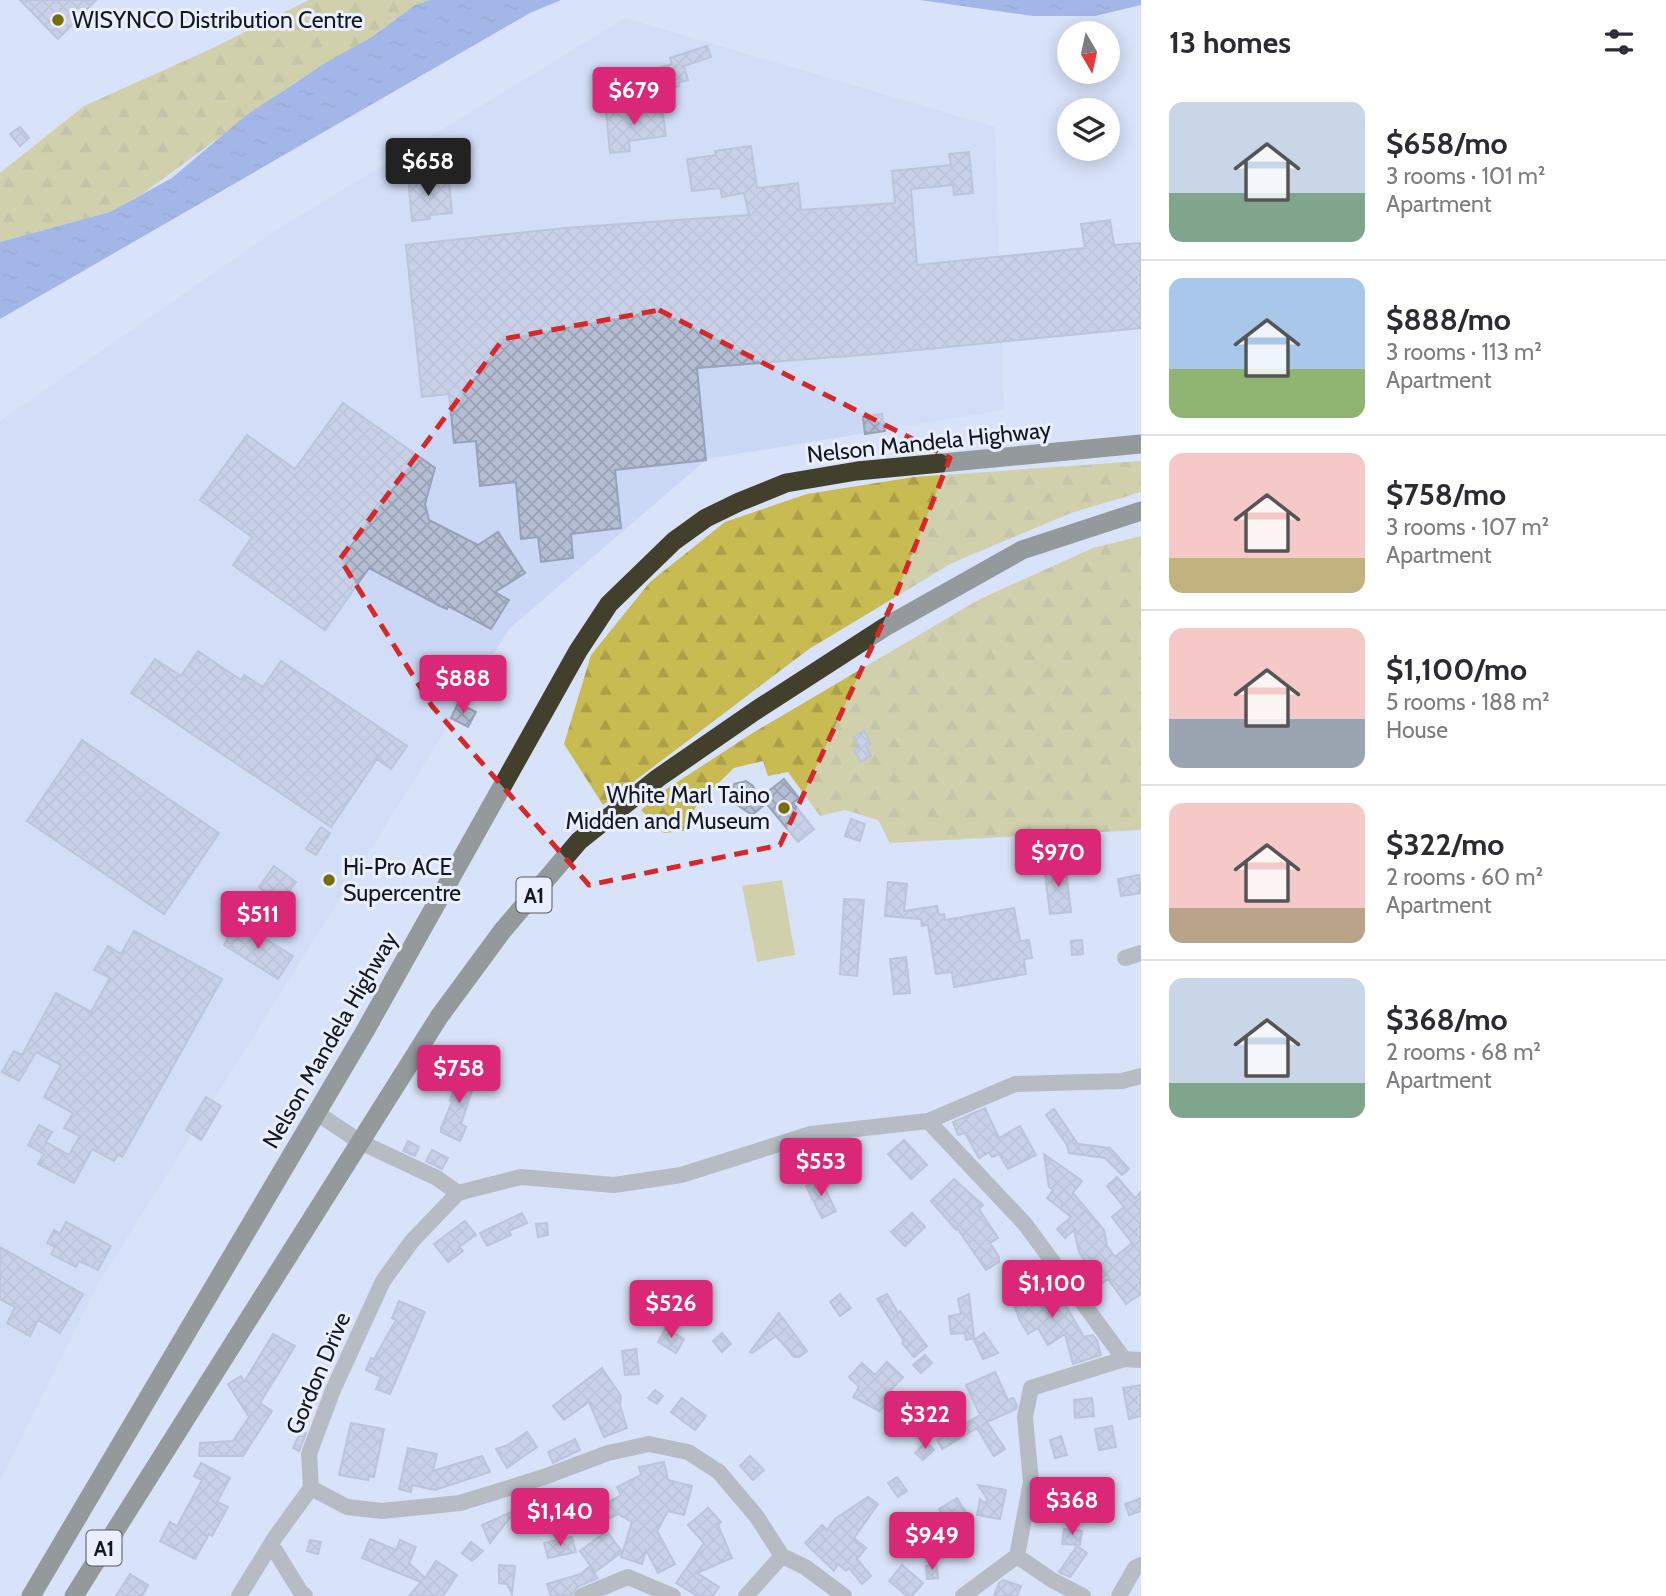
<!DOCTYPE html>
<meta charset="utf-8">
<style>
:root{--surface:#fff;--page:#f2f2f3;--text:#2b2b33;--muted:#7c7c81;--line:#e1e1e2;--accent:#db2777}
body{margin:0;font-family:Cabin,sans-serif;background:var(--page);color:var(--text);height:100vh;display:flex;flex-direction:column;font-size:26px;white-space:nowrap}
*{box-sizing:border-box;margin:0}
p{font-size:23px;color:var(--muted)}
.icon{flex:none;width:38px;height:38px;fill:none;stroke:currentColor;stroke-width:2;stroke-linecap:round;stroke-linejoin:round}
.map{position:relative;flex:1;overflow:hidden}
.details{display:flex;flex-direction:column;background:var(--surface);width:525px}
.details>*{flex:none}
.needle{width:46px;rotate:171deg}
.buttons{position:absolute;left:1057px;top:21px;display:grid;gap:14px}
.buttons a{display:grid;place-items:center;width:63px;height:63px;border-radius:50%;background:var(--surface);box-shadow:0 4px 18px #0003;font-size:35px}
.price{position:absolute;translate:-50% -60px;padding:0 16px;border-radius:7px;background:var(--accent);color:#fff;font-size:23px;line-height:46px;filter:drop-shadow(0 2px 4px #0008)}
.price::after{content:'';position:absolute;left:50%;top:42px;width:21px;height:16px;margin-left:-10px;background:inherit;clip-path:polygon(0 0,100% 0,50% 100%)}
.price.active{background:#222;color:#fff}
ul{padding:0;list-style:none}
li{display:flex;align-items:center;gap:21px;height:175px;padding:0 28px}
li+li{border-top:2px solid var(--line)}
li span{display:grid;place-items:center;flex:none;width:196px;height:140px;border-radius:14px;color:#555}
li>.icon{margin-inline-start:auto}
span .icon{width:84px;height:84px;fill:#fffc;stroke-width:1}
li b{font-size:30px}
h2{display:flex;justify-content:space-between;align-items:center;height:84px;padding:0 28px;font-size:30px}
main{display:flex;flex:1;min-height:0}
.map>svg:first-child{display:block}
</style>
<main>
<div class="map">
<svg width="1141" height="1596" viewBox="0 0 1141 1596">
<defs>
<pattern id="forest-firs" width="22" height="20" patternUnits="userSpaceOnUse" patternTransform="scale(1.75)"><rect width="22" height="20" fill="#c8bb52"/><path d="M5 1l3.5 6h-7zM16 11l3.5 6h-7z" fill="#aba047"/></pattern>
<pattern id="water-ripples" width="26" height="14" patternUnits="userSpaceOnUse" patternTransform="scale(1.75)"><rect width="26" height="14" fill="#6181d2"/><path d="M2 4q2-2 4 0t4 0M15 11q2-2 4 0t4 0" fill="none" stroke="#4f69aa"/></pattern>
<pattern id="building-cross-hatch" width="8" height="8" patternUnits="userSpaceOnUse" patternTransform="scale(1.75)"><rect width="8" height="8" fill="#b4bdd3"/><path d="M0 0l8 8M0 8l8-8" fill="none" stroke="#9aa2b5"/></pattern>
</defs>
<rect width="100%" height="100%" fill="#d8e2f8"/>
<path fill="#cbd8f5" d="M625,18l370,109 9,283 -297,49 -198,170 -412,657 -97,195v-1060l273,-189z"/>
<path fill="url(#forest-firs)" d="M309,0h121l-15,5 -43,32 -81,48 -149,109 -32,18 -110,30v-69l84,-67 129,-58z
M1141,461v31l-70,21 -119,50 -143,86 -206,156 -39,-61 27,-89 59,-73 75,-60 82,-28 107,-17z
M1141,536v294l-251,13 -12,-23 -33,-10 -25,6 -32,-44 -20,4 -5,-15 -29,7 -36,35 -15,28 -19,2 -23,-23 24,-20 86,-56 229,-135 113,-51z"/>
<path fill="#c8bb52" d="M782,880l13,75 -38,7 -15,-76z"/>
<path fill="url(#water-ripples)" d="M430,0h131l-31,13 -530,306v-77l110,-30 62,-34 73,-62 82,-54 45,-25 43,-32z
M920,0h221v5l-46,11h-62z"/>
<path fill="url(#building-cross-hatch)" stroke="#98a1b6" stroke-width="2" d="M20,0h76l-38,39z
M707,46l4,11 -27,9 4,14 -10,3 1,3 -15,5 -8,-22 16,-5 -2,-6z
M662,107l4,29 -37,5 1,10 -20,2 -4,-42 20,-1 1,2z
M20,127l9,11 -9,8 -10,-12z
M751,146l6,42 41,-5 3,27 94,-7 -3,-32 59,-6 -2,-11 20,-2 4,41 -19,2 -1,-10 -42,4 6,76 168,-17 -4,-24 29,-4 4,25 27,-2v85l-254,25 -190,15 9,92 -91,10 6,58 -50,6 2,24 -32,4 -3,-25 -17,2 -5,-57 -36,4 -4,-45 -22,2 -5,-49 -27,3 -16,-152 159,-17 184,-13 -5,-22 -22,4 -2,-9 -28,3 -5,-32 29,-4 -1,-4z
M426,175v9l23,-2 3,31 -22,2v4l-18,2 -4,-44z
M343,403l92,65 -10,36 4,16 49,25 20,-13 27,41 -30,19 14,8 -18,29 -43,-23 -1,3 -7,-3 -71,-38 -44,62 -92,-65 19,-28 -52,-37 47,-65 48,34z
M882,414l3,17 -20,3 -2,-17z
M198,651l43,29 3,-5 19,12 18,-26 126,85 -16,23 -14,-10 -46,68 -200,-134 24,-34 26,17z
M458,703l18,9 -8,15 -17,-9z
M864,731l7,13 -5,3 5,9 -10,6 -7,-12 6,-3 -6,-10z
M82,740l137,93 -55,81 -137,-93z
M784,779l15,19 -6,5 21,26 -16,13 -37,-45z
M746,781l7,5 10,20 -11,9 -19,-13 -3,-7 4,-11z
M851,819l14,5 -5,17 -15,-5z
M321,827l9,6 -14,22 -10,-6z
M1065,863l6,49 -21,2 -6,-48z
M274,866l22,16 -16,21 -21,-16z
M1139,875l2,18 -20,3 -3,-17z
M888,882l19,2 -3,27 33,-5 2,9 5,-1 1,6 69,-12 6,33 9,-1 3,18 -8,1 2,15 -72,13 -2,-15 -16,2 -8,-49 -6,1 -1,-7 -36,-3z
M844,899l20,1 -7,76 -17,-2z
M238,922l55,34 -15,23 -54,-34z
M134,931l88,48 -100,178 -4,-3 -4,7 -22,-12 -18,34 -36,-19 6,-10 -16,-9 11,-20 13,7 -6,10 23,13 11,-19 -16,-8 9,-15 -29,-16 17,-32 -25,-13 -17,29 -17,-9 12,-21 8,4 34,-62 35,19 19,-34 -16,-8 14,-24 13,8z
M1082,940l1,14 -11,1 -1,-14z
M906,957l4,36 -16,1 -4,-35z
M460,1069l17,6 -16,49 5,3 -6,14 -19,-9v-4l11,-26 -2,-1z
M206,1097l15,9 -20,34 -15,-10z
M985,1108l14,30 21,-12 16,29 -28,14 -9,-15 -7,3 -3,-5 -10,6 -14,-25 -7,2 -5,-13z
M1054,1109l24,35 32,4 19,21 -7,6 -17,-17 -36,-5 -2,-8 -21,-30z
M904,1140l23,25 -16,14 -23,-25z
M408,1141l11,6 -4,9 -12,-5z
M432,1150l16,8 -6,11 -16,-8z
M1044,1154l38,27 -9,12 31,37 3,16 8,11 17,-14 -20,-26 12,-10 -17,-21 10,-9 18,21 6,-6v102l-15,10 -18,-25 -7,5 -22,-32 -5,-22 -9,8 -8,-9 14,-12 -24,-19 6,-8 -4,-3z
M820,1179l16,32 -14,7 -16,-32z
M954,1179l29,26 -4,4 19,29 -8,5 9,14v5l-13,8 -29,-42 -1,2 -25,-29z
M522,1213l5,10 -18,8 2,4 -24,11 -7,-13z
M912,1213l13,14 -20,19 -14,-14z
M465,1221l11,14 -17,12 4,4 -15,11 -14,-18z
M66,1222l45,24 -13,24 -19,-9 -3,6 -25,-13 4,-7 -8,-4 7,-13 6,4z
M547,1223l1,12 -10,2 -2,-13z
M0,1247l83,47 -23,39 -22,-13 -8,16 -23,-13 8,-16 -15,-8z
M1033,1269l15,38 14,-8 22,38 9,-2 4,5 4,15 -28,9 -8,-30 -17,11 -10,-17 -10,6 -9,-15 -7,-21 14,-5 -8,-19z
M840,1294l11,14 -11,8 -10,-14z
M887,1294l11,19 2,-2 27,35 -13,11 -12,-14 2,-2 -27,-42z
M969,1294l5,44 -8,2 -1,-7 -14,1 -2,-18 12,-2 -3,-15z
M399,1301l26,11 -35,82 -14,-5 5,-12 -15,-7 5,-12 3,1 22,-39 -4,-2z
M779,1313l28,38 -8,6h-5l-18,-21 -24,17 -2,-1z
M666,1328l18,11 -8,14 -18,-11z
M722,1333l9,11 -9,8 -9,-11z
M984,1333l14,20 -15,6 -9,-19z
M273,1334l22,12 -35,57 12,8 -29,45h-44l1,-13 33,-2 16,-24 -21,-33 13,-8 3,6z
M636,1349l3,25 -14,1 -3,-24z
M925,1355l7,8 -11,10 -8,-8z
M887,1362l16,15 -20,21 6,4 -10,9 -26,-14 6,-10 -10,-10 13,-14 13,12z
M602,1368l19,28 -1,9 7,23 -23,9 -15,-35 -25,18 -11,-14z
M995,1372l13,28 5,-2 4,7 -1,4 -29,13 18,27 -11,7 -17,-28 -35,21 -5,-9 43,-25 -14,-30z
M1141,1385v31l-12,3 -6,-31z
M655,1390l8,6 -6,8 -9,-6z
M682,1398l24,18 -11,14 -24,-18z
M1092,1398l2,18 -19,2 -1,-18z
M351,1423l33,6 -10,48 -5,-1 -1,4 -29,-5z
M1112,1426l4,21 -17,3 -4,-21z
M301,1431l5,2 -7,18 -6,-3z
M527,1432l10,15 -30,21 -11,-19 12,-4z
M1061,1436l6,19 -12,3 -5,-18z
M575,1439l5,11 -27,13 -5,-11z
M926,1442l8,8 -11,10 -8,-7z
M408,1448l29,6 -4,17 49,-15 8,16 -55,18 -23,-5 -1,7 -12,-3z
M750,1456l14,14 -11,10 -13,-14z
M664,1462l4,18 24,6 -8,29 -16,-4 -11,20 18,33 -17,9 -12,-23 -4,14 -21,-7 11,-35 -14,-8 -17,9 -7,-13 27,-15 -4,-8 24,-12 -2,-8z
M201,1463l29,15 -13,24 11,5 -16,29 -3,-2 -14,25 -35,-18 10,-19 7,4 25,-46 -8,-4z
M897,1477l10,14 -9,6 -10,-14z
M978,1485l28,5 -6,29 -23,-4 3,-16 4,4 4,-3z
M572,1497l11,21 -11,5 -11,-20z
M868,1497l10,7 -24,34 12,10 -9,11 14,17 -9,8 -13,-16 -3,3 -8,-7 -4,7 -29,-28 17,-18 5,5 8,-11z
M957,1498l12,19 -17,11 -13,-19z
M1141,1498v13l-12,4 -4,-11z
M708,1508l13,14 -3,3 14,33 -35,15 22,14 -6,9h-16l-21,-13 28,-40 -16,-18z
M516,1510l-26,33 -8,-18z
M1064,1529l18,2 -2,14 -18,-1z
M607,1531l15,21 -27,20 -15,-21z
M572,1537l4,15 -28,6 -4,-15z
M370,1539l26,11 4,-10 16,7 -7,16 16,15 11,-17 21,14 -14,21h-34l12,-14 -59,-24z
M310,1540l11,2 -3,12 -11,-3z
M471,1542l12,9 -11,10 -10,-8z
M1077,1546l10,7 -17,24 -11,-5z
M936,1564l2,14 -11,1 -1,-13z
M499,1565l16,1 -3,28 -5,-10 -8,-1z
M902,1565l21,18 -11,13h-5l-18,-15z
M589,1567l9,11 -21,9 -5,8 -21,1 -4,-12 34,-10z
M130,1574l18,11 -6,11h-26z
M1003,1580l18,6 -4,10h-23l5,-13z"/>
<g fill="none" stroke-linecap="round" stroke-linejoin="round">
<path stroke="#8f8f85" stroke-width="16" d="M1125,958l16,-5
M317,1113l43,29 77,36 21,15 63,-16 93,8 67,-10 130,-41 117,-13 97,103 99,135 17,1
M928,1121l87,-37 107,-3 19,-5
M458,1193l-46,48 -29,40 -50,109 -24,64 2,34 36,19 35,4 78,-8 84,-26 64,-24 41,-9 39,8 31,20 38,45 25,39
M271,1544l29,47 5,5
M782,1556l23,11 39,29
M1017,1556l35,24 31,16
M239,1596l37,-60 35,-48
M582,1596l46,-19 45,19
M746,1596l36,-40
M963,1596l54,-40 14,-74 -6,-65 6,-29 93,-29
M1119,1596l16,-28 6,-3"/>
<path stroke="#42402d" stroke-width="19" d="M31,1596l334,-565 213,-380 31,-47 65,-63 32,-23 33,-16 47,-19 71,-12 284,-27
M74,1596l365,-579 64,-87 76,-89 79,-63 97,-67 130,-84 137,-77 119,-39"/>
</g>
<path d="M0 0H1141V1596H0ZM659,310l291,148 -55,139 -115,248 -191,40 -157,-179 -92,-147 163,-220z" fill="#d8e2f8" fill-opacity=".55" fill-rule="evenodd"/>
<path fill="none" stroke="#d62828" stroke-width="5" stroke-dasharray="14 9" stroke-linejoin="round" d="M659,310l291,148 -55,139 -115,248 -191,40 -157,-179 -92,-147 163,-220z"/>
<g fill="#776c06" stroke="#e9effd" stroke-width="2.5">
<circle cx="58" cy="20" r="7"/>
<circle cx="784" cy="808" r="7"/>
<circle cx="329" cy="880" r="7"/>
</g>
<g text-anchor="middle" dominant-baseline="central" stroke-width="6" stroke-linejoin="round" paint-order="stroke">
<g fill="#e9effd" stroke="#545862" stroke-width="2">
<rect x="516.5" y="877.5" width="35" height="35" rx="5"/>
<rect x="86.5" y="1530.5" width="35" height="35" rx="5"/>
</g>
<g font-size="21" font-weight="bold" fill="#14171f">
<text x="534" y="895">A1</text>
<text x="104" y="1548">A1</text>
</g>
<g font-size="23" fill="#14171f" stroke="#e9effd" text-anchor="start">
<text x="72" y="20">WISYNCO Distribution Centre</text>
<text x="770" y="795" text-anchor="end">White Marl Taino<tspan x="770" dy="26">Midden and Museum</tspan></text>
<text x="343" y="867">Hi-Pro ACE<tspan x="343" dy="26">Supercentre</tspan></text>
</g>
<g font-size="23" fill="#14171f" stroke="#e9effd">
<text transform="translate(929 442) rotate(-6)">Nelson Mandela Highway</text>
<text transform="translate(330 1040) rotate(-60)">Nelson Mandela Highway</text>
<text transform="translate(318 1373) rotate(-67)">Gordon Drive</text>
</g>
</g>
</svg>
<div class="buttons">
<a><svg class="needle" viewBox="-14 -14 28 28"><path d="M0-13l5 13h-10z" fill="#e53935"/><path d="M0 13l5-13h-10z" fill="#7c7c81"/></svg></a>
<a><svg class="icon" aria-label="layers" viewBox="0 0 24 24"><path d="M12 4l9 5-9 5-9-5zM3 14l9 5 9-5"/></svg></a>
</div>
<b class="price" style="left:634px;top:127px">$679</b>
<b class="price active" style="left:428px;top:198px">$658</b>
<b class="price" style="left:463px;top:715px">$888</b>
<b class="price" style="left:1058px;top:889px">$970</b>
<b class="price" style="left:258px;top:951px">$511</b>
<b class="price" style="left:459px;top:1105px">$758</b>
<b class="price" style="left:821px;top:1198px">$553</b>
<b class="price" style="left:1052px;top:1320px">$1,100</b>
<b class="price" style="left:671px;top:1340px">$526</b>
<b class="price" style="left:925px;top:1451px">$322</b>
<b class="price" style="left:1072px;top:1537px">$368</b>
<b class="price" style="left:560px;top:1548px">$1,140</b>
<b class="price" style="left:932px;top:1572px">$949</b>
</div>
<section class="details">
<h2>13 homes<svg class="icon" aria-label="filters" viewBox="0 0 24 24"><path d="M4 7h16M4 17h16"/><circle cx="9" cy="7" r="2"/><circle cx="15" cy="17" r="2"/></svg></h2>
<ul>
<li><span style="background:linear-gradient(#c9d6e8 65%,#7fa58c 0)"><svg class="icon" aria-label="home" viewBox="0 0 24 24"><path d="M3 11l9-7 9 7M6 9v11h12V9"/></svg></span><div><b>$658/mo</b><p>3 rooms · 101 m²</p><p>Apartment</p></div></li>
<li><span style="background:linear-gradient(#a9c7e8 65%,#8fb573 0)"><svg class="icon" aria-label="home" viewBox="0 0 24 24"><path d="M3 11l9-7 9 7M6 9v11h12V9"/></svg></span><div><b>$888/mo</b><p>3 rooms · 113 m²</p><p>Apartment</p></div></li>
<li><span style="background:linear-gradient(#f6c9c9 75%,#c2b280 0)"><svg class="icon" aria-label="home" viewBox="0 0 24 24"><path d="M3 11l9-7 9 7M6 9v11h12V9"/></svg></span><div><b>$758/mo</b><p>3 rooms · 107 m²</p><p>Apartment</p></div></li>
<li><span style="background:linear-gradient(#f6c9c9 65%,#9aa5b1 0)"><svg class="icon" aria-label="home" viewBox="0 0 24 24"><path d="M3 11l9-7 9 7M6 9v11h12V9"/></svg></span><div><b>$1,100/mo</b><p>5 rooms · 188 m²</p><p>House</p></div></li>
<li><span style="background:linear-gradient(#f6c9c9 75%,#b9a48a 0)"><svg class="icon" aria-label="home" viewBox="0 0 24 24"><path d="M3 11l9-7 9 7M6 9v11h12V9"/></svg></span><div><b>$322/mo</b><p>2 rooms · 60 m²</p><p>Apartment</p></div></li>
<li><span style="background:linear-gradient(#c9d6e8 75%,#7fa58c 0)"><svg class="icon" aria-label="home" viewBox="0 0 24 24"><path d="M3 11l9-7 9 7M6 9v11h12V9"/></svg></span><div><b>$368/mo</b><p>2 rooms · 68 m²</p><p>Apartment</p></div></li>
</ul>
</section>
</main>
